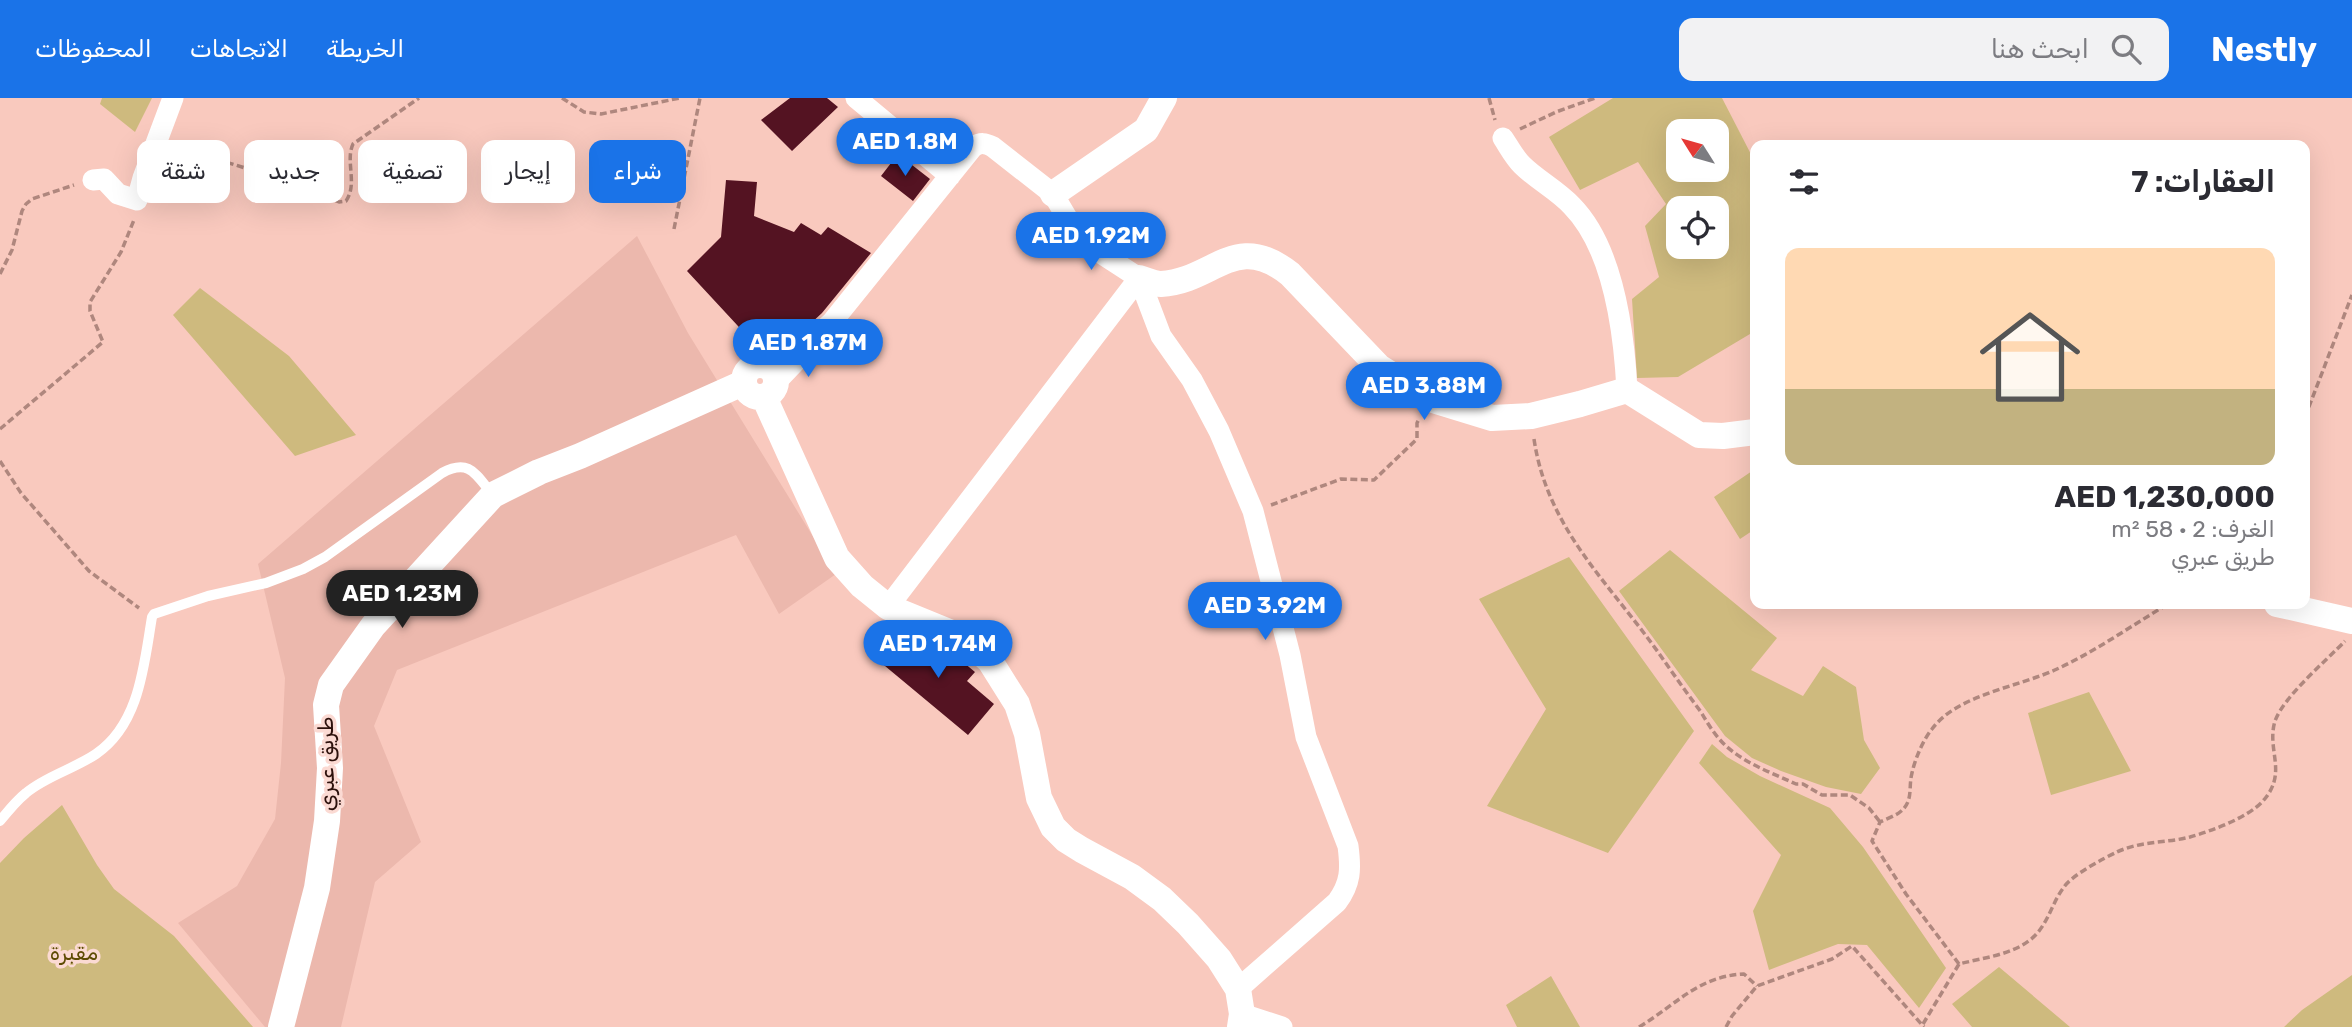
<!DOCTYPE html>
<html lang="ar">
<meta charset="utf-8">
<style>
:root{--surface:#fff;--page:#f2f2f3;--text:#2b2b33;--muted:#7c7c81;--line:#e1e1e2;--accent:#1a73e8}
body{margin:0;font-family:Rubik,Vazirmatn,sans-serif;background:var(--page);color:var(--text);direction:rtl;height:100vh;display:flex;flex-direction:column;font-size:26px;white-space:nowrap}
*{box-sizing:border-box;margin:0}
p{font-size:23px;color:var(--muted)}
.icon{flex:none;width:38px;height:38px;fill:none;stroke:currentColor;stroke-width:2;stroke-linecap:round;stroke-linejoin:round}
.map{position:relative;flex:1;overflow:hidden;direction:ltr}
.side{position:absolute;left:1750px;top:42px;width:560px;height:469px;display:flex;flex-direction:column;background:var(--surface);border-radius:14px;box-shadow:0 7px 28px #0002;direction:rtl}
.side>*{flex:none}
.hud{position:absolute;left:21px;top:42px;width:665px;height:63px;direction:rtl;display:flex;gap:14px}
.needle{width:46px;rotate:307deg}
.controls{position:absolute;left:1666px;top:21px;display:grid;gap:14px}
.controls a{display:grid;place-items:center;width:63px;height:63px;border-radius:14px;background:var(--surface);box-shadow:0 7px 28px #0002;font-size:35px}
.price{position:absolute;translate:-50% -60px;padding:0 16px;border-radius:24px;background:var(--accent);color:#fff;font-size:23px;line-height:46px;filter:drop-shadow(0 2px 4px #0008)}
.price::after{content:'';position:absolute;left:50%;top:42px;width:21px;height:16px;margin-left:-10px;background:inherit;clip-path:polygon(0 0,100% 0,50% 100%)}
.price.current{background:#222;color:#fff}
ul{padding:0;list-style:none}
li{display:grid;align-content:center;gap:14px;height:371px;padding:0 35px}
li+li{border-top:2px solid var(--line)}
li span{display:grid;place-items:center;height:217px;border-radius:14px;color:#555}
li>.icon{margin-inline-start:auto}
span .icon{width:126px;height:126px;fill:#fffc;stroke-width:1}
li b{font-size:30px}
h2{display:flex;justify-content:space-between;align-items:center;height:84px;padding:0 35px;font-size:30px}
.tag{padding:0 24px;border-radius:14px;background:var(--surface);box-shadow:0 7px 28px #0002;font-size:24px;line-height:63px}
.tag.current{background:var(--accent);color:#fff}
header{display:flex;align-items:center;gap:42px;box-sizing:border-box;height:98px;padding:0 35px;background:var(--accent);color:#fff}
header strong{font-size:33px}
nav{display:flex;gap:38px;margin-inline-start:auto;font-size:24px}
.search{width:490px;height:63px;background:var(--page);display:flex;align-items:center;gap:18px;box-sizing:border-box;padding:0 24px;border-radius:14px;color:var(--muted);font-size:26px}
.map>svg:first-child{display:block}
</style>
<header>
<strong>Nestly</strong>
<div class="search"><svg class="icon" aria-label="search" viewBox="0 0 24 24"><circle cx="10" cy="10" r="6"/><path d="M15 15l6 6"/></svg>ابحث هنا</div>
<nav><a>الخريطة</a><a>الاتجاهات</a><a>المحفوظات</a></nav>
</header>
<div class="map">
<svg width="2352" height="929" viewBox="0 0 2352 929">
<rect width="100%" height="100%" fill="#f9c9be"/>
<path fill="#ecb8ad" d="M637,138l51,97 148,241 -57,40 -43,-79 -339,135 -23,56 47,116 -46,40 -34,145h-76l-87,-104 59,-37 38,-67 6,-56 4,-85 -27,-114z"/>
<path fill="#ceba7e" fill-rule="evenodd" d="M102,0h50l-17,34 -35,-28z
M1613,0h109l33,64v169l-77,46 -41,1 -5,-79 27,-22 -14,-51 21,-22 -28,-42 -58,28 -31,-53zM1678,33h39v39h-39zM1678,110h39v39h-39z
M200,190l89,68 67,79 -61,21 -122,-141z
M1755,371v60l-15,10 -26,-42z
M1670,452l107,88 -26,32 52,26 20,-30 33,21 8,53 16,28 -19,26 -35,-7 -45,-16 -29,-13 -27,-22 -106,-145z
M1569,459l125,174 -86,122 -121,-47 59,-97 -67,-110z
M2089,594l42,79 -80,24 -23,-82z
M1712,646l15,13 33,19 70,32 33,39 83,121 -27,40 -52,-63 -29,-1 -69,26 -16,-59 28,-56 -82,-92z
M62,707l35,60 17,24 60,47 79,91h-253v-164l24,-25z
M1999,869l71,60h-98l-20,-23z
M2352,877v52h-68l18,-17z
M1551,878l29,51h-63l-11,-22z"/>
<path fill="#541322" d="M790,0h37l11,9 -46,44 -31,-31z
M898,56l32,25 -17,22 -32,-25z
M726,82l31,2 -3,34 40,16 7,-9 20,12 7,-8 43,26 -49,60 -26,24 -33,16 -76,-82 34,-34z
M904,533l12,4 19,16 5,-6 5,2 30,25 -8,9 27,23 -26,31 -89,-74z"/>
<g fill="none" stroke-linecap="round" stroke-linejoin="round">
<path stroke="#af877e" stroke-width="3.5" stroke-dasharray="7 3.5" stroke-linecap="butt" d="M562,0l22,14 17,2 79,-16
M1489,0l6,22
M1520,31l36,-17 39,-14
M156,103h28c14,-12 10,-39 32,-42l71,22 52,21 7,-1c12,-17 -1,-40 7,-57l66,-46
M674,131l26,-131
M0,176l12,-24 10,-39 4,-7 6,-5 42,-14
M2305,319l47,-122
M0,331l103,-87 -13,-31v-9l31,-50 13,-32
M1534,341c13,89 74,143 124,213 14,20 28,40 43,60 7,12 15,25 25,34 20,18 46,27 70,38h7l19,11h28l19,13 11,14
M0,363l21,32 68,78 50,37
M1271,407l70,-26 33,1 43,-41v-16l2,-4
M1959,866l-53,-70 -34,-53 8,-19c6,-3 15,-6 20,-10 14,-11 8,-24 12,-39 3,-14 11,-33 20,-44 26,-35 87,-42 125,-60 39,-18 74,-43 111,-65
M1923,926l36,-60c23,-6 52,-9 71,-24 18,-14 21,-36 34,-53 8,-12 40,-29 53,-35 23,-11 50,-9 73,-15 21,-6 57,-19 72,-35 27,-29 4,-51 13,-81 9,-25 52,-61 70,-80
M1639,929c37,-22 59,-51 105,-53l13,12
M1726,929l6,-11 25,-30 75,-27 20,-13 72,81"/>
<path stroke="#fff" stroke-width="10" d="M0,723c8,-10 16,-20 26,-28 20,-17 48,-24 70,-39 44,-30 48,-90 56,-137l2,-3 54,-18 58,-13 37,-14 22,-12 117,-84c28,-15 34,2 51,22"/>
<path stroke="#fff" stroke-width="21" d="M856,0l94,78
M1503,40c6,9 11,19 19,27 15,15 35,25 50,41 42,43 52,126 55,184
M93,82l11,-1 14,15 19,6 6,-22 30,-80
M1139,180l22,58 31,44 27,51 34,80 37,144 16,82 42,109c3,23 3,37 -11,56l-99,87
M766,268l37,-18 29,-26 141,-175c8,-5 12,-4 20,0l60,47 16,27 14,17 19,16 37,24 -251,329
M776,284l20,-21 7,-13
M1242,916l40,13"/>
<path stroke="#fff" stroke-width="26" d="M1053,96l93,-64 18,-32
M1139,180c7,2 15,6 22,6 53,-3 74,-54 129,-10l89,93 51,32 62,19 39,-2 49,-12 47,-14 72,45 24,1 32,-4
M744 283a16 16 0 1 1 32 0a16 16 0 1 1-32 0Z
M764,299l73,161 25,28 26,21 66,27 18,11 18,16 27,43 10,30 12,64 14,29 13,13 16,10 50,27 30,22 26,25 31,35 19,30 4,25 -2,13
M2277,506l75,17
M281,929l36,-139 10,-67 3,-53 -4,-63 5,-20 42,-59 120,-131 46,-23 41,-16 163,-73"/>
</g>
<g text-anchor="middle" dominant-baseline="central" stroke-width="7" stroke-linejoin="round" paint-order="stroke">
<g font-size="21" fill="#2d110c" stroke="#fbdad3">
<text transform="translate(326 666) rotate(-91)">طريق عبري</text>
</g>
<g font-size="21" fill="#5e4b03" stroke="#fbdad3">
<text x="74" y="854">مقبرة</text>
</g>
</g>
</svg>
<div class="controls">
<a><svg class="needle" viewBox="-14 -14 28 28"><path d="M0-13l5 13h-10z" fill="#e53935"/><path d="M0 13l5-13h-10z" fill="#7c7c81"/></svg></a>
<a><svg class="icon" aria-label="locate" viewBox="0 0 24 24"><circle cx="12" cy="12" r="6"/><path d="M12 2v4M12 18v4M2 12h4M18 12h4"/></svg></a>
</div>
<b class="price" style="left:905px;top:80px">AED 1.8M</b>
<b class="price" style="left:1091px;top:174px">AED 1.92M</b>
<b class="price" style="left:808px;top:281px">AED 1.87M</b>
<b class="price" style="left:1424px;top:324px">AED 3.88M</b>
<b class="price current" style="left:402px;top:532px">AED 1.23M</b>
<b class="price" style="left:1265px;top:544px">AED 3.92M</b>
<b class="price" style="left:938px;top:582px">AED 1.74M</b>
<div class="hud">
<a class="tag current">شراء</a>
<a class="tag">إيجار</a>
<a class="tag">تصفية</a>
<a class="tag">جديد</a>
<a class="tag">شقة</a>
</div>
<section class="side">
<h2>العقارات: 7<svg class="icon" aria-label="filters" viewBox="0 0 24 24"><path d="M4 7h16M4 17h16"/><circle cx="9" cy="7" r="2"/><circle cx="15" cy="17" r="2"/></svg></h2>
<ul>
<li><span style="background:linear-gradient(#ffd9b3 65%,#c2b280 0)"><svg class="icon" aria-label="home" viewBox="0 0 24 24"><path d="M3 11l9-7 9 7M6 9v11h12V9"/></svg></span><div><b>AED 1,230,000</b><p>الغرف: 2 · 58 m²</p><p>طريق عبري</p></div></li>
</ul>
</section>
</div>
